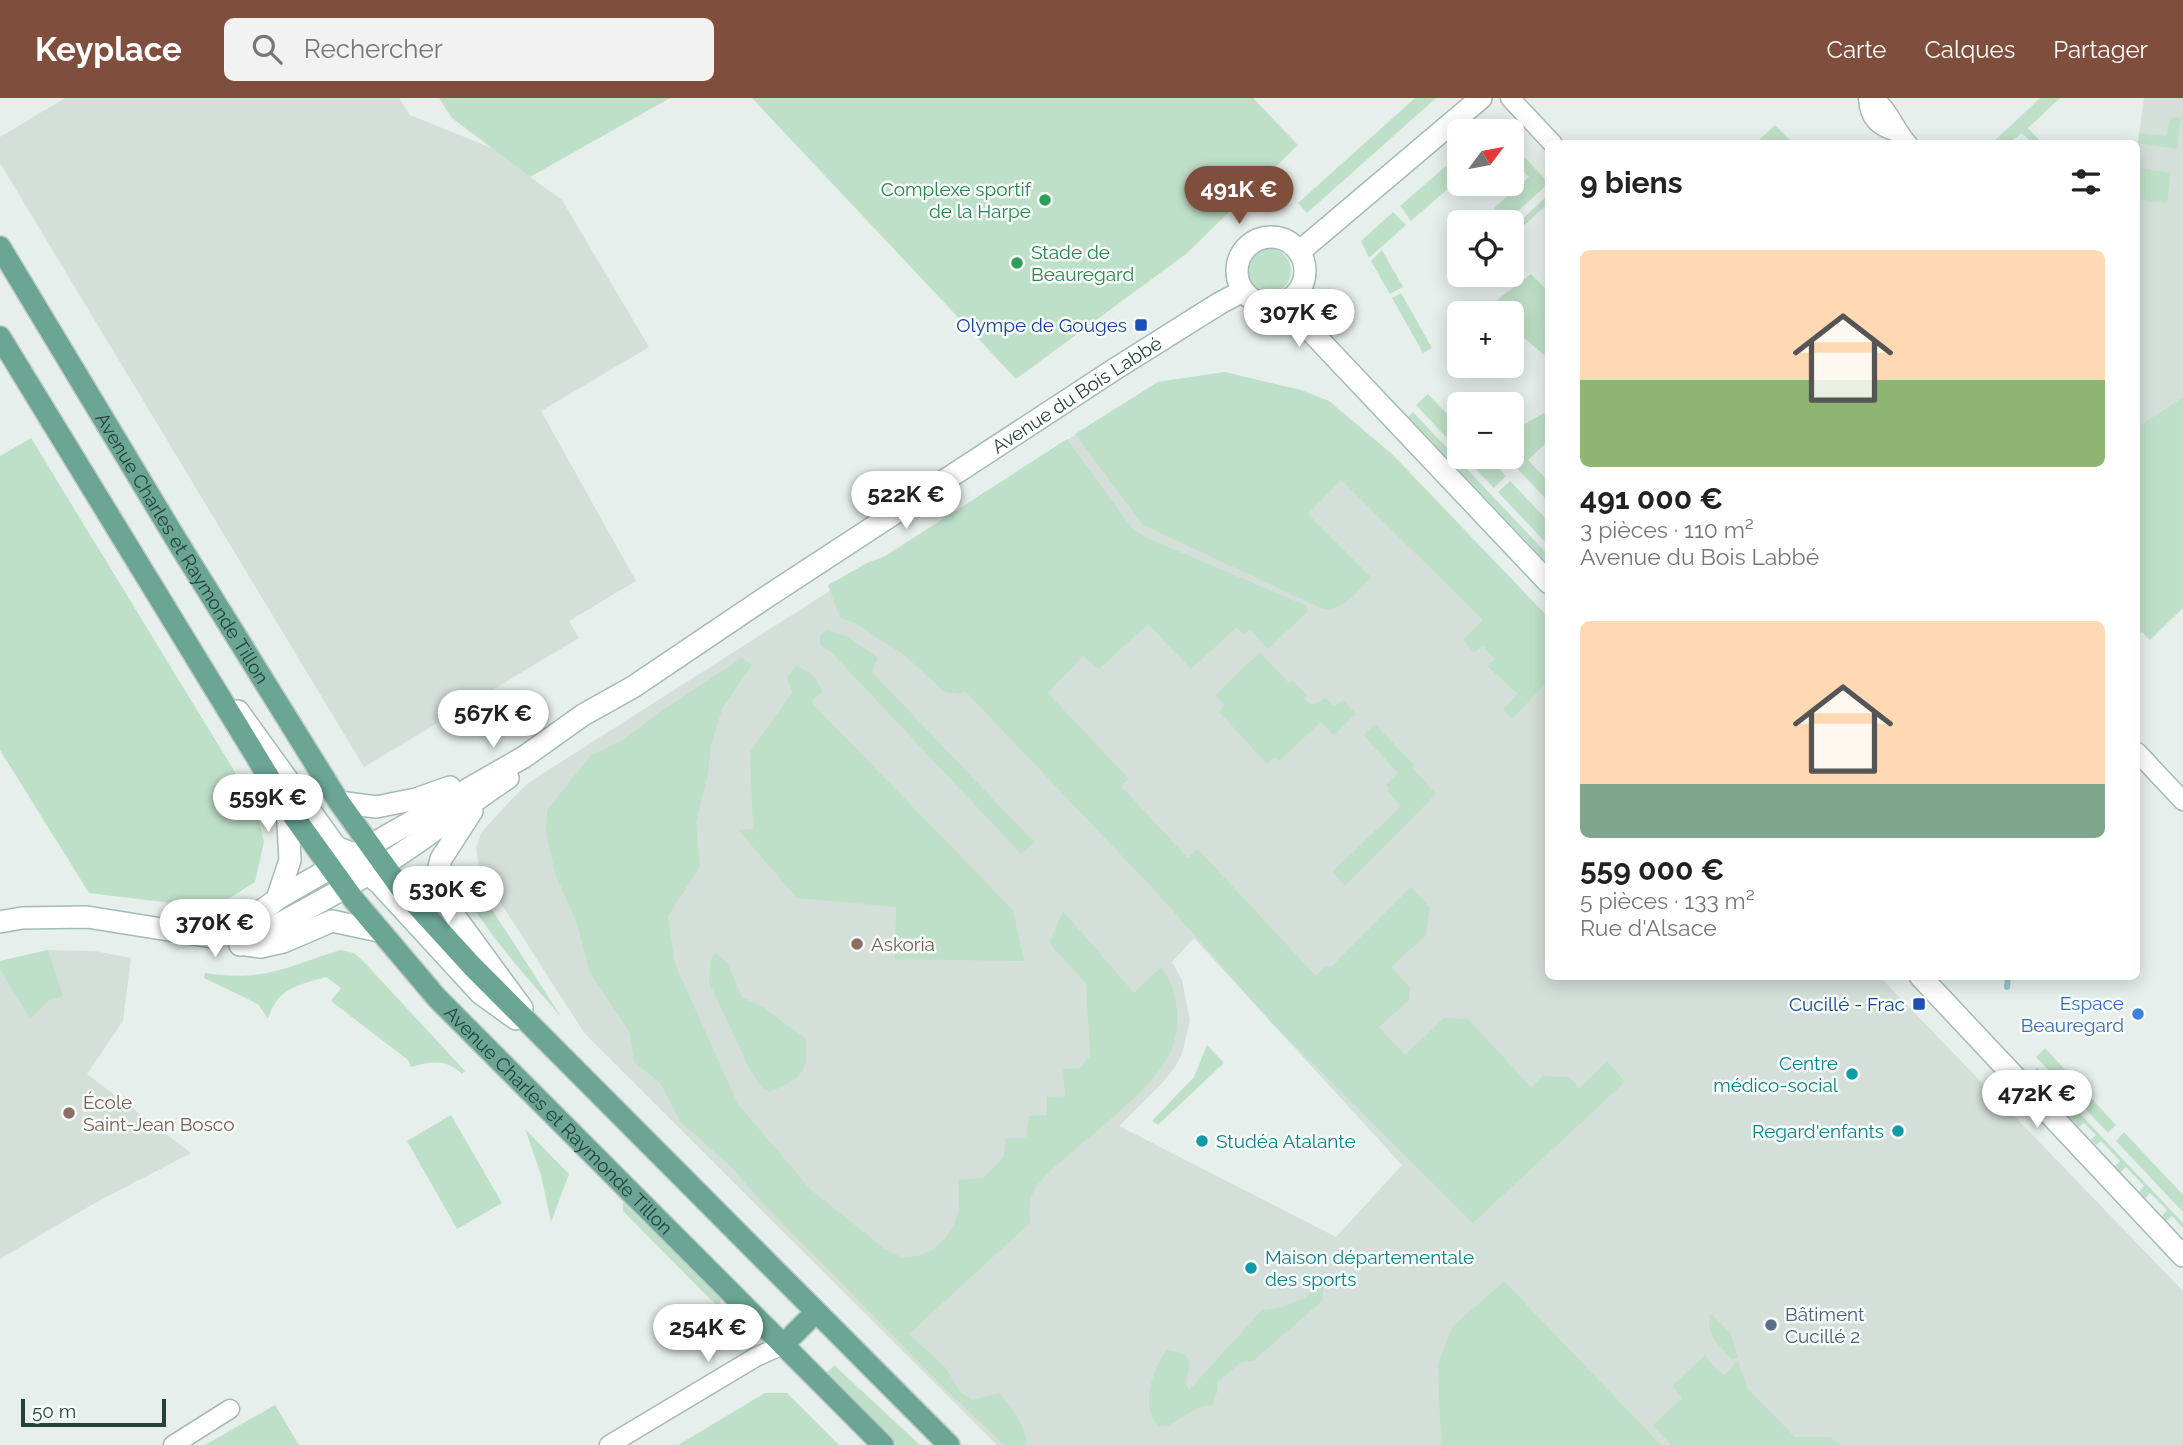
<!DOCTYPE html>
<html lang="fr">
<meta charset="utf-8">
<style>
:root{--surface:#fff;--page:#f2f2f2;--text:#222;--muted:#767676;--accent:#804e3d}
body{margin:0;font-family:Raleway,sans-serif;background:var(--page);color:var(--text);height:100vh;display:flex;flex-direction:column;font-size:26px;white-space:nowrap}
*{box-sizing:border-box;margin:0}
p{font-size:23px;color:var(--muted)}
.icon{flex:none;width:38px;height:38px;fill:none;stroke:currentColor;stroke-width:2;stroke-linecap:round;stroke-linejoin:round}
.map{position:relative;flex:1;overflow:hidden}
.details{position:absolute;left:1545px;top:42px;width:595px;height:840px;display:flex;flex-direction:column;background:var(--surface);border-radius:10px;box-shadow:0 4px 18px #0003}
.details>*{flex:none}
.needle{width:46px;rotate:58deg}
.controls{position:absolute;left:1447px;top:21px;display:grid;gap:14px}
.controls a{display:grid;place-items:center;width:77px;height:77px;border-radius:10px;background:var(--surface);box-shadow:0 4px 18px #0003;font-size:35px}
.scale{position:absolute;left:21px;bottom:18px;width:145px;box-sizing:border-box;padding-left:7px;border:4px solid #24423a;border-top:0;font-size:19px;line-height:24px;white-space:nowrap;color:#24423a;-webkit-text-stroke:5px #f7fbf9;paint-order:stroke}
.price{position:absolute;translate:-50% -60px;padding:0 16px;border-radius:24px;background:#fff;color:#222;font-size:23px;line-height:46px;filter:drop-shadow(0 2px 4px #0008)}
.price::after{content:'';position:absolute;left:50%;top:42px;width:21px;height:16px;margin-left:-10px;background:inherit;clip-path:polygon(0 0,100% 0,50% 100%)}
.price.current{background:var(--accent);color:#fff}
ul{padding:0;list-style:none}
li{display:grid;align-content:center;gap:14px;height:371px;padding:0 35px}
li span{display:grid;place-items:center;height:217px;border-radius:10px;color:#555}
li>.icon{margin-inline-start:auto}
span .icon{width:126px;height:126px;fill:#fffc;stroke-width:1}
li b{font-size:30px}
h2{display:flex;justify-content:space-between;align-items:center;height:84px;padding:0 35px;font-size:30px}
header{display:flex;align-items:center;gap:42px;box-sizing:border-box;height:98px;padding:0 35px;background:var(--accent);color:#fff}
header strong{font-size:33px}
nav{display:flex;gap:38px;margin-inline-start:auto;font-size:24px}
.search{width:490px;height:63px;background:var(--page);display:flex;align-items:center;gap:18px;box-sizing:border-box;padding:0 24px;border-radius:10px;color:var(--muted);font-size:26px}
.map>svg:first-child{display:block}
</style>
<header>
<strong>Keyplace</strong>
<div class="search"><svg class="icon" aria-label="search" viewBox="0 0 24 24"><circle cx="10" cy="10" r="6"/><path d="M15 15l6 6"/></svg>Rechercher</div>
<nav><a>Carte</a><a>Calques</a><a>Partager</a></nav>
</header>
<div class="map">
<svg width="2183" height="1347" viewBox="0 0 2183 1347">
<rect width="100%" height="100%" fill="#e6efeb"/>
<path fill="#d4dfda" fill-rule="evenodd" d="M65,0h334l11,17 89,36 8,-5 23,31 32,23 87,147 -108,64 95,170 -67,40 10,17 -215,129 -364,-604v-26z
M2144,0h39v299l-46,30v-279z
M1225,274l324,259v345l331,1 303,314v154h-522l-126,-129 -50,129h-488l-412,-411 -106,-165 -3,-21 5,-15 26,-29 21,-21 630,-401zM1194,840l208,227 -66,72 -217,-111 45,-45 11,-14 7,-13 8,-33 -8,-41 -10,-18z
M48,852l47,1 36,7 -8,63 -36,53 104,79 -98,51 -93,55v-298z"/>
<path fill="#bfe0c8" d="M439,0h231l-140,79 -78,-59z
M752,0h501l45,47 -112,109 -170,125z
M1415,0h21l-129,115 -9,-10z
M2040,0h20l-32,30 14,15h-10l-10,-10 -12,10h-18z
M2174,19l7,1 -4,31 -39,-6 1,-10 28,3 2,-16z
M1775,27l18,18h-37z
M1512,46l37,39 -42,38 -13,-13 35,-31 -17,-19z
M1446,68l13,13 -48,42 -11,-15z
M2139,70l32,5 -4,30 -30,-4z
M1549,96v8l-37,35v-8z
M1393,114l13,13 -37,33 -8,-17z
M1245 173a23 23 0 1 1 46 0a23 23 0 1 1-46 0Z
M1382,152l21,37 -13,7 -19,-33z
M1531,176l18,18v67l-37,-31v-15h-16l-5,-5 1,-4z
M1401,195l31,55 -9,5 -31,-55z
M1225,274l76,18 28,11 64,54 156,163v62l-37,39 -9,-10 15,-15 -31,-28 8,-7 -12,-13 -9,7 -11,-13 20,-20 -142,-140 -33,34 63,63c-12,13 -28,34 -48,32l-180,-84 -68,-91 83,-52z
M1428,296l31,33v22l-1,1 -42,-45z
M2183,299v211l-33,32 -8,-8 -5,4v-209z
M1413,314l136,144v9l-141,-148z
M1544,315l5,4v23l-21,20 21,22v20l-43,-45h6v-26z
M31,340l224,367 9,37 -9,40 -30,19 -21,6 -115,-14 -89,-143v-294z
M1067,341l65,89 13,9 160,68 4,5 -41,39 -18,-19 -6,5 -7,-8 -46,42 -43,-45 -49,45 -16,-13 -35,37 81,86 -8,7 67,72 10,-9 118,127 9,-9 7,-1 79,-79 19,20 -4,28 -35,32 19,20 -1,13 -30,27 26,28 39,-37 24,1 63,68 12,-11 26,1 10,11 28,-27 18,21 -152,141 -203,-202 -111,-126 -194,-204 -5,3 -15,-2 -41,-37 -49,-32 -15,-5 -12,-33 41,-23 17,-6z
M1464,359h24l18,19 -12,12z
M1510,383l39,41v20l-2,2 -49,-52z
M826,531l22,8 30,21 -6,14 162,170 -13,12 -190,-202 -11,-7v-9z
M1260,554l29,31 4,-2 14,14 -3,3 6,6h5l10,-6 9,8 9,-6 13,14 -22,21 -13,-13 -42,39 -4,-4 -8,7 -48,-52 6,-7 -10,-10z
M742,560l10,7 -29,42 -12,38 -3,28 -12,49 4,45 -32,49 7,48 63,140 72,85 75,60 16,8 17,-1 14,-6 13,-11 9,-14 5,-16v-29l24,-2 21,-21 1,-18 21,-2 3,-21 18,-1v-18l18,-1 -2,-27 17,-1 10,-12 -4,-73 -33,-35 -3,-7 13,-30 71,82 27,-26c12,16 16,31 16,51 0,10 -1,22 -5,31 -14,35 -72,79 -101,104 -12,10 -26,21 -35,34 -7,11 -7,23 -6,36l-121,111 36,33 16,26 11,7 27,-7c13,14 26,31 28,52h-23l-60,-57 -185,-189 -27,-31 -52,-47 -20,-38 -26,-21 -5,-31 -39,-58 -13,-49 -22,-51 -9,-40 1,-23 43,-54 34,-17 40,-30z
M797,568c13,6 20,11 25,25l-11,11 202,208 11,51 -129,-2 1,-52 -99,-9 -59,-68 15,-1 -3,-77 42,-59 -5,-16z
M1375,626l39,41 -2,2 24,27 -91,92 -13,-14 69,-66 -14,-15 2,-3 -3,-3 12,-12 -35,-38z
M459,780l21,13 82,127c-37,-43 -78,-87 -105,-138z
M48,852l15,46 -15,5 -18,18 -30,-50v-8z
M340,852l14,3 10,9 101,109 -3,3c-14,-15 -32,-13 -51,-7l-3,-7 -77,-59 10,-13 -15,-11c-28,8 -49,11 -58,42l-10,-15 -54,-26 1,-5c60,9 81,-6 135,-23z
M715,855l13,11 14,33 22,11 41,30c5,34 -4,41 -35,54l-8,-4 -12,-18 -41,-88 1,-21z
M1207,947l17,18 -66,62 -6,-4 42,-44z
M2045,950l71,77 -8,8 -72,-76z
M2037,970l146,155v5l-11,-12 -6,5 -4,-5 5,-6 -17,-17 -5,5 -6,-6 5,-6 -18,-19 -6,5 -5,-6 5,-5 -19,-20 -5,4 -5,-5 5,-5 -12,-12 -5,4 -12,-12 5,-5 -20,-21 -6,5 -17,-19z
M451,1017l51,88 -45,26 -50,-88z
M525,1031l44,45 -18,48 -10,-47z
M2124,1034l59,63v17l-67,-71z
M623,1104l97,95 1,7h-5l-6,-5 -87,-88z
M1319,1183l5,6 -2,14 -69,60 -11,1 -25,20v10l-4,13 -13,2 -32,19h-9c-20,-17 -6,-59 8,-76l17,3 6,10 -4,20 3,7 73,-80 22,-3 22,-10z
M1504,1183l157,164h-220l-3,-81 14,-37z
M1710,1215l21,21 7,24 -7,1c-13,-15 -26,-25 -21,-46z
M1705,1257l13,16 7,4 13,-15 9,28 48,49h35l10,8h-169l-18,-20 29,-27 -10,-12z
M834,1267l86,80h-23l-71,-71z
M765,1295h22l52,52h-161z
M275,1307l24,40h-94z"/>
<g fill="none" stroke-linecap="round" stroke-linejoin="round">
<path stroke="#8ec9d4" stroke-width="6" d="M2007,889l1,-11"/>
<g stroke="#a8b8b2" stroke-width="21">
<path id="street" d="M1510,0l43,46
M1868,0c1,20 10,29 29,34
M1873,0c17,12 21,31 35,46
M2137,654l46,49
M173,1347l57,-36
M609,1347l147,-88 27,-12"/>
</g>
<g stroke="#a4bbb3" stroke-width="24">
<g id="secondary">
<circle cx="1271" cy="173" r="34"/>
<path d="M1299,154l182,-154"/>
<path d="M1288,203l15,22 246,260"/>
<path d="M238,613l98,136 29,11"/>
<path d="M339,704l37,5 40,-8 34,-12"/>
<path d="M472,713l-31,48 -4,16 1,13 18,30 66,90"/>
<path d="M357,775l11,1 11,9 101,110 36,26"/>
<path d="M277,801l13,-39 -3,-53"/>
<path d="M0,824l22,-4 65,-1 125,20"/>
<path id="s1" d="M200,835c29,-7 54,-14 77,-34l247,-142 59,-42 50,-28 135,-91 347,-227 105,-66 23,-12"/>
<path d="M240,847c49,-26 98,-52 145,-81 43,-27 82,-59 123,-86"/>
<path d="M246,847l15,2 22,-5 49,-21 47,10"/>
<path d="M1920,878l263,280"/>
</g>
</g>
<g stroke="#c2cac8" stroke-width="24">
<g id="primary">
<path id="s2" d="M0,149l177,294 162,261 61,85 72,79 477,479"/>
<path id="s3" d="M0,239l287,470 67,93 83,98 446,447"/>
<path d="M783,1247l33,-33"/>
</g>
</g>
<use href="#street" stroke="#fff" stroke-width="18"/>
<use href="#secondary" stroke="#fff" stroke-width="21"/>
<use href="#primary" stroke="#6aa596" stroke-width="21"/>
</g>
<g fill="#2e9e5b" stroke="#f7fbf9" stroke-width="2.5">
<circle cx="1045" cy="102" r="7"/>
<circle cx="1017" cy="165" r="7"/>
</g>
<g fill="#1a4fb4" stroke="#f7fbf9" stroke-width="2.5">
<rect x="1134" y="220" width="14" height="14" rx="3.5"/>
<rect x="1912" y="899" width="14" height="14" rx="3.5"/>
</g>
<g fill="#8d6e63" stroke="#f7fbf9" stroke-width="2.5">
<circle cx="857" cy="846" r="7"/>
<circle cx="69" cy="1015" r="7"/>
</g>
<circle fill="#3f7fe0" stroke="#f7fbf9" stroke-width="2.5" cx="2138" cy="916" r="7"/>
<g fill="#0f9aa8" stroke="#f7fbf9" stroke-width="2.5">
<circle cx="1852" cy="976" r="7"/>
<circle cx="1898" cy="1033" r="7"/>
<circle cx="1202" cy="1043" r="7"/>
<circle cx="1251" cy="1170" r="7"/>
</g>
<circle fill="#5c6f8a" stroke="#f7fbf9" stroke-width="2.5" cx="1771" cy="1227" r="7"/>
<g text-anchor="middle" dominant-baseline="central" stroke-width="5" stroke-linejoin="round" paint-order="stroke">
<g font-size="19" fill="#27864d" stroke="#f7fbf9" text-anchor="end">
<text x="1031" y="91">Complexe sportif<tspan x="1031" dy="22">de la Harpe</tspan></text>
<text x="1031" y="154" text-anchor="start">Stade de<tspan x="1031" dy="22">Beauregard</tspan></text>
</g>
<g font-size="19" fill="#164399" stroke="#f7fbf9" text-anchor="end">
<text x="1127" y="227">Olympe de Gouges</text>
<text x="1905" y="906">Cucillé - Frac</text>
</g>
<g font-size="19" fill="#24423a" stroke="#f7fbf9">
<text stroke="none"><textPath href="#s1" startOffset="1031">Avenue du Bois Labbé</textPath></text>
<text stroke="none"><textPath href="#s2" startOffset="352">Avenue Charles et Raymonde Tillon</textPath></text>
<text stroke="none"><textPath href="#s3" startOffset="966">Avenue Charles et Raymonde Tillon</textPath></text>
</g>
<g font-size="19" fill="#785e54" stroke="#f7fbf9" text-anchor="start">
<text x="871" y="846">Askoria</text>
<text x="83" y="1004">École<tspan x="83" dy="22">Saint-Jean Bosco</tspan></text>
</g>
<g font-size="19" fill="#366cbe" stroke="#f7fbf9" text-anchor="end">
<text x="2124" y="905">Espace<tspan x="2124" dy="22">Beauregard</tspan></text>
</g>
<g font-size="19" fill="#0d838f" stroke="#f7fbf9" text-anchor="end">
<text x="1838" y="965">Centre<tspan x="1838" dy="22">médico-social</tspan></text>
<text x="1884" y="1033">Regard'enfants</text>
<text x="1216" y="1043" text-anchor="start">Studéa Atalante</text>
<text x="1265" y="1159" text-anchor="start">Maison départementale<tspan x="1265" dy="22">des sports</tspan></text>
</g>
<g font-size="19" fill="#4e5e75" stroke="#f7fbf9" text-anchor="start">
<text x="1785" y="1216">Bâtiment<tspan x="1785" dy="22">Cucillé 2</tspan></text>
</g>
</g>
</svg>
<div class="controls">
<a><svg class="needle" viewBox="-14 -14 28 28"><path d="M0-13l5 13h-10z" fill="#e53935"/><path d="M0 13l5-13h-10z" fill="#767676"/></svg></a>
<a><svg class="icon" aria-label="locate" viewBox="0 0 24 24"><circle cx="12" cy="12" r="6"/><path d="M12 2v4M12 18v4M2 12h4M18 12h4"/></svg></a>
<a>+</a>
<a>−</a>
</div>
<div class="scale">50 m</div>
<b class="price current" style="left:1239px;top:128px">491K €</b>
<b class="price" style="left:1299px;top:251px">307K €</b>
<b class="price" style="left:906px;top:433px">522K €</b>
<b class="price" style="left:493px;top:652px">567K €</b>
<b class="price" style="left:268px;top:736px">559K €</b>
<b class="price" style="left:448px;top:828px">530K €</b>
<b class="price" style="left:215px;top:861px">370K €</b>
<b class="price" style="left:2037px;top:1032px">472K €</b>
<b class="price" style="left:708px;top:1266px">254K €</b>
<section class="details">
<h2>9 biens<svg class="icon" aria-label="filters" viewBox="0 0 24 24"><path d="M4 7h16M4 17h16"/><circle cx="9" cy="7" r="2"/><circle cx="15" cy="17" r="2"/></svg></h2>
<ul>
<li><span style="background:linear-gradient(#ffd9b3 60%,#8fb573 0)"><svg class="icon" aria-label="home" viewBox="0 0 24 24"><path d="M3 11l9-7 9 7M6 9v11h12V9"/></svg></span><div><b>491 000 €</b><p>3 pièces · 110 m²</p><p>Avenue du Bois Labbé</p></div></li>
<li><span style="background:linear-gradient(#ffd9b3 75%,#7fa58c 0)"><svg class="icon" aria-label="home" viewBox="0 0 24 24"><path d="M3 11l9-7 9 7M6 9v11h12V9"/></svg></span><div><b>559 000 €</b><p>5 pièces · 133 m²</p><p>Rue d'Alsace</p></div></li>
</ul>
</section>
</div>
